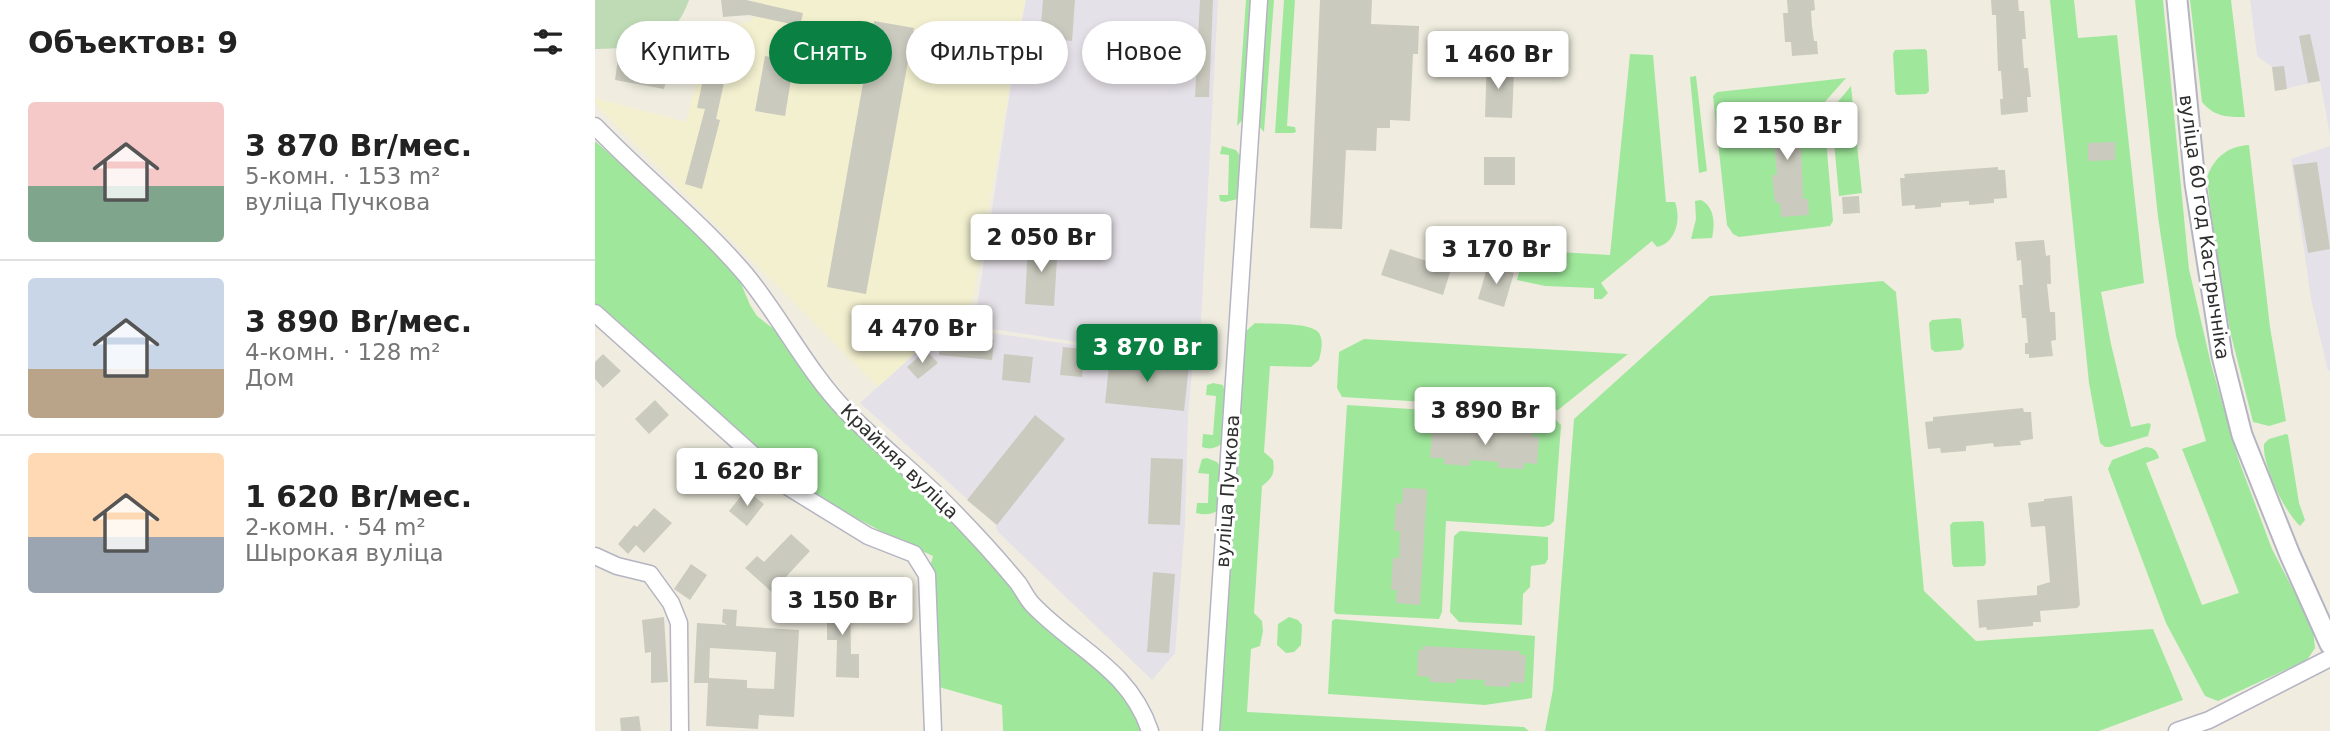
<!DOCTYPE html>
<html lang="ru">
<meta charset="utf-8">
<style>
:root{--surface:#fff;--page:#f6f6f6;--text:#222;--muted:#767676;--line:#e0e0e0;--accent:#0b8043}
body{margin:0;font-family:"DejaVu Sans",sans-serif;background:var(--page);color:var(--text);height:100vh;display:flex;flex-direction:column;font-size:26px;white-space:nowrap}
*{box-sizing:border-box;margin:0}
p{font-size:23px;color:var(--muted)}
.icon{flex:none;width:38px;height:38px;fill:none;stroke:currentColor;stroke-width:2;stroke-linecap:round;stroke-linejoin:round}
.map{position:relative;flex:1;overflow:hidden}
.drawer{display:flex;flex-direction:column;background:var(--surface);width:595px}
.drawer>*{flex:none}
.hud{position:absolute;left:21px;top:21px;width:665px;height:63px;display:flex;gap:14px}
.price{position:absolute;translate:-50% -60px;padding:0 16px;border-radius:7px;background:#fff;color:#222;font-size:23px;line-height:46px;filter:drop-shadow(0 2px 4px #0008)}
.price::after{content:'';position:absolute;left:50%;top:42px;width:21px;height:16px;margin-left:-10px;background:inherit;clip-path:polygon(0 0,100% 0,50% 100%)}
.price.on{background:var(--accent);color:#fff}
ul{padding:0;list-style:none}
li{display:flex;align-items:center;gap:21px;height:175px;padding:0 28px}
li+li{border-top:2px solid var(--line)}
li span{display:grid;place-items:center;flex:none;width:196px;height:140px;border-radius:7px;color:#555}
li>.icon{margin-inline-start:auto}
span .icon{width:84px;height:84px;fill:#fffc;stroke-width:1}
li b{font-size:30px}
h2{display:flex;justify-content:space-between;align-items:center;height:84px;padding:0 28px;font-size:30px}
.pill{padding:0 24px;border-radius:32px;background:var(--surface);box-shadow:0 4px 10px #0003;font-size:24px;line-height:63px}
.pill.on{background:var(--accent);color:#fff}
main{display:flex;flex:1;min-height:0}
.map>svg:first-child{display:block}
</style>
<main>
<section class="drawer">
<h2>Объектов: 9<svg class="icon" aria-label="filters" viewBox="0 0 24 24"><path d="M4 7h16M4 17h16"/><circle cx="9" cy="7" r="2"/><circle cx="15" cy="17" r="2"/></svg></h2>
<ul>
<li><span style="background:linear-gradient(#f6c9c9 60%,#7fa58c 0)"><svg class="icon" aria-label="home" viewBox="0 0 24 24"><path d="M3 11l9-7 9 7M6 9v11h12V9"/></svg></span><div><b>3 870 Br/мес.</b><p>5-комн. · 153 m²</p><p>вуліца Пучкова</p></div></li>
<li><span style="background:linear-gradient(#c9d6e8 65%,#b9a48a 0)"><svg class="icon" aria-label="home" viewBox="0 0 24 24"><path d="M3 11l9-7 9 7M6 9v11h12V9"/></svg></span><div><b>3 890 Br/мес.</b><p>4-комн. · 128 m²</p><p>Дом</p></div></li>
<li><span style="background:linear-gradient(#ffd9b3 60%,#9aa5b1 0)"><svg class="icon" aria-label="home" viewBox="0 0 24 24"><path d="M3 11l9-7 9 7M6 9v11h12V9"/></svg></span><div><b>1 620 Br/мес.</b><p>2-комн. · 54 m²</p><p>Шырокая вуліца</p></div></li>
</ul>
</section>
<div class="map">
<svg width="1735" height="731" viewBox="0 0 1735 731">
<rect width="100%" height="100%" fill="#f0ede0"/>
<path fill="#e5e1e8" d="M431,0h192l-19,361 -245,-38 23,-16 40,-262z
M1655,0h80v135l-10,-54 -45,10 -3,-24 -15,-11z
M1735,146v224l-2,1 -17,-72 -20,-140z
M349,326l249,36 -5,53 -3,109 -10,129 -23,27 -155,-149 -1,-6 -136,-122z"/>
<path fill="#f2f0cf" d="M158,0h272l-53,302 -94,85 -283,-283v-6l91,24 15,-58 33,-39 17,-4 3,-5z"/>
<path fill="#9fe89b" d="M651,0h5l-7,118 -7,8z
M672,0h7l-10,132 -6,-7z
M689,0h11l-8,126 8,1 1,5 -3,1h-18z
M1455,0h24l4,38 39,-3 27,248 -43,9 10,52 20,83 18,-4 2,2 -3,11 -38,11h-5l-5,-4 -11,-60z
M1540,0h28l26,269 22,95 28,97 33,88 41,79 2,20 -8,12 -89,41 -13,-5 -39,-73 -58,-154 4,-9 34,-13c8,1 11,3 13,11l-13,5 56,142 37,-12 -57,-144 24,-8 -30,-105 -18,-119z
M1595,0h41l14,117c-19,0 -30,0 -43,-15z
M1330,49l2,2 2,40 -3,3 -29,1 -2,-3 -2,-38 2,-4z
M1035,54l23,1 13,147h9c6,15 2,41 -18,45l-5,-6 -51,42 7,10 -6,6h-8v-11l-49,-2 -28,-6 8,-30 85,5z
M1101,76l11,95 -8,2 -9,-96z
M1251,78l-23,26 10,117 -3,5 -91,11 -6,-3 -6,-9 -14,-129 4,-4z
M1256,86l11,107 -23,3 -8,-86z
M0,141l27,24 29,20 87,91 12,29 7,11 18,14 6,2 94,113 247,240 22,46h-141l-1,-26 -63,-18 -9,-120 3,-11 -39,-18 -98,-52 -201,-182z
M1654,145l21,182 16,94 -17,5 -16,-4 -22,-87 -15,-79 -9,-78c6,-20 21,-32 42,-33z
M627,146l14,4 4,6 -2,43 -13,3 -5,-1 -1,-6h9l1,-40 -9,-1z
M1106,200c14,7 14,24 11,38l-21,1 5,-20 -1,-18z
M1288,281l13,11 28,299 52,50 177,-12 30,71 -84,31h-554l8,-42 21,-270 136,-123z
M1362,318l4,1 3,27 -3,4 -26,2 -4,-3 -2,-26 3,-3z
M660,323c14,1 57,-1 64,10 5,8 2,19 0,27l-8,7 -41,-1 -6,86 9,8c2,13 0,18 -11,26l-8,127 8,8 1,10 -3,15 -9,3 -4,63 277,15 5,4h-308l-2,-3 6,-69 19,-326z
M769,339l264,15 -70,56 -216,-13 -5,-9 2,-36z
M618,383l10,2 1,4v53c-7,6 -14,8 -22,5l1,-13 10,1 3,-39 -10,-1 1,-10z
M752,405l207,13 7,7 -7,96 -4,4 -7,2 -97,-6 -4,91 -3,7 -103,-5 -2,-3z
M1691,434l2,1 11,68 6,17 -5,6c-16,-15 -38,-61 -36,-82l5,-5z
M612,458l10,4 3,4 -3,45c-6,4 -14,4 -21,2l1,-10h11l1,-29 -11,-1 4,-14z
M1387,521l2,2 2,40 -2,3 -30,1 -2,-3 -2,-39 3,-3z
M865,531l88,6v22l-3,5 -14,2 -1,21 -7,7 -1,31 -63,-3 -9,-10 4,-76z
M694,617l9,3 4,5 -1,20 -7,7 -8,1 -9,-8 1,-21z
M740,619l200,17 -3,62 -47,7 -157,-11 4,-73z"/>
<path fill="#bedbb6" d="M0,0h94c-16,46 -51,48 -94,49z"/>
<path fill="#cbcabe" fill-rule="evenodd" d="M126,0h25l57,13 -3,13 -51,-11 -26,2z
M448,0h32l-3,41 -32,-3z
M605,0h13l-4,97h-14z
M725,0h52l-1,24 48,2 -1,28h-5l-3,67 -20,-1v8h-13l-1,23 -30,-1 -4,79 -32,-1z
M1192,0h27l1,10 -4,1 1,15 2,15h3l1,13 -26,2 -1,-14h-6l-2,-29h5z
M1396,0h27l1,11h5l2,28h-4l2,29h4l3,29h-4l1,15 -27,3 -1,-16h3l-2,-28h-3l-2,-56h-4z
M279,21l40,7 -48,266 -39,-7z
M1715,34l10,47 -12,2 -9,-47z
M428,43l23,2 -3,24 -23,-2z
M24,52l51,13 -6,24 -49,-9z
M170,56l29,5 -9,55 -30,-5z
M892,56l13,1 -1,16h15l-2,45 -27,-1z
M1689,66l3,23 -12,2 -3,-24z
M110,70l21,4 -10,45 4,1 -18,69 -17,-5 20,-75 -8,-1z
M1199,107l4,35h3l2,57h5l1,16 -28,2 -1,-14h-5l-3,-28h5l-3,-29 -5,1 -3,-38z
M1520,142v18l-27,1v-18z
M889,157h31v28h-31z
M1722,162l13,87 -22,4 -15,-88z
M1403,167v3h7l2,28 -13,1v4l-25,2v-4l-28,2v4l-26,2v-4l-13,1 -2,-28h5l-1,-4z
M1264,196l1,17 -17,1 -1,-17z
M1449,240l2,16 4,-1 1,29h-4l3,28h5l1,28 -5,1 2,15 -24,2v-4h-4v-11h3l-2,-25h-4l-3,-33h4l-2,-25 -4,1 -2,-19z
M433,243l30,1 -4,62 -29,-2z
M795,249l61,20 -8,26 -62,-20z
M893,265l26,8 -10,34 -26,-8z
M346,335l53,5 -2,20 -53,-5z
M468,347l22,2 -3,28 -22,-2z
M331,350l12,13 -20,16 -11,-12z
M8,354l18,17 -18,17 -8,-9v-17z
M409,354l29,3 -3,26 -28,-3z
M515,356l79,9 -5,46 -79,-8z
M60,400l14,15 -20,19 -14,-15z
M1428,408l1,4h7l2,27 -13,2 1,4 -27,2 -1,-4 -27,3v5l-25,2 -1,-5 -12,1 -3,-27 8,-1v-4z
M440,415l30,24 -68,86 -30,-25z
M844,428l94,5v4h6l-2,27 -13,-1v6l-26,-1v-6l-28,-2v6l-26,-2v-6h-14l2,-27h6z
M108,448l23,23 -15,16 -23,-23z
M556,458l32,1 -3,66 -32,-1z
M808,488l24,1 -7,116 -24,-2 1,-13h-6l2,-32h6l1,-27h-6l2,-28 6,1z
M151,490l18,14 -17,22 -18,-15z
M1477,496l8,109 -3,3 -37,3 1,11h-8v4l-46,4 -1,-3 -7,1 -2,-28 60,-5v-9l13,-4 -5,-56 -14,1 -3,-24 16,-2v-2z
M59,508l18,15 -28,30 -8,-8 -8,9 -10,-10 16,-19 3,2z
M196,534l19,17 -27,29 3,3 -11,12 -30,-27 12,-12 7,6z
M96,564l16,11 -17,25 -16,-11z
M558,572l22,2 -6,79 -22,-1z
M255,597l1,57h8v24l-23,-1 1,-37h-10v-42z
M128,609l14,1 -1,16 63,4 -5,87 -35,-2 -1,14 -52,-3 2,-43h-14l3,-60 30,2 -5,-3zM115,648l66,4 -2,37 -27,-1v-8l-38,-2z
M69,617l4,65 -17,1v-31l-6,1 -3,-33z
M828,646l97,5v4h6l-2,28 -14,-1v5l-26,-1 1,-6 -29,-1v4l-26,-1v-5l-13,-1 1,-26h5z
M44,716l2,15h-20l-1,-13z"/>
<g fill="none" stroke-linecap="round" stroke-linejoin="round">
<g stroke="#b5b4c2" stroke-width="19">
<path id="minor" d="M0,126c49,51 105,95 151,149 35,43 62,97 100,136 31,32 66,59 97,90 26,26 52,54 75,82 5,7 9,16 15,22 42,44 96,63 117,126
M0,313l195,175 78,48 46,18 13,21 6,156
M0,556l22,10 33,8 21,29 8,20 1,108
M616,731l48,-731
M1582,731l32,-11 121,-62"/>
</g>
<g stroke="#b5b4c2" stroke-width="23">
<path id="tertiary" d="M1582,0l18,183 27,173 20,79 48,120 40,89"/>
</g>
<use href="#minor" stroke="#fff" stroke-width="16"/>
<use href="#tertiary" stroke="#fff" stroke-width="19"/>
</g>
<g text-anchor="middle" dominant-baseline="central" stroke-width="6" stroke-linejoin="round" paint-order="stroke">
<g font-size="19" fill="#2e2e2e" stroke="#fff">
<text transform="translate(1610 227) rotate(82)">вуліца 60 год Кастрычніка</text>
<text transform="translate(305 461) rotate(44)">Крайняя вуліца</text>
<text transform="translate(632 491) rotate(-86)">вуліца Пучкова</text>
</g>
</g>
</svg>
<b class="price" style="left:903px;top:91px">1 460 Br</b>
<b class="price" style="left:1192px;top:162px">2 150 Br</b>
<b class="price" style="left:446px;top:274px">2 050 Br</b>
<b class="price" style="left:901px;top:286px">3 170 Br</b>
<b class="price" style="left:327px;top:365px">4 470 Br</b>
<b class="price on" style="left:552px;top:384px">3 870 Br</b>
<b class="price" style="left:890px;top:447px">3 890 Br</b>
<b class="price" style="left:152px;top:508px">1 620 Br</b>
<b class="price" style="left:247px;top:637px">3 150 Br</b>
<div class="hud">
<a class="pill">Купить</a>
<a class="pill on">Снять</a>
<a class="pill">Фильтры</a>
<a class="pill">Новое</a>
</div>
</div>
</main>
